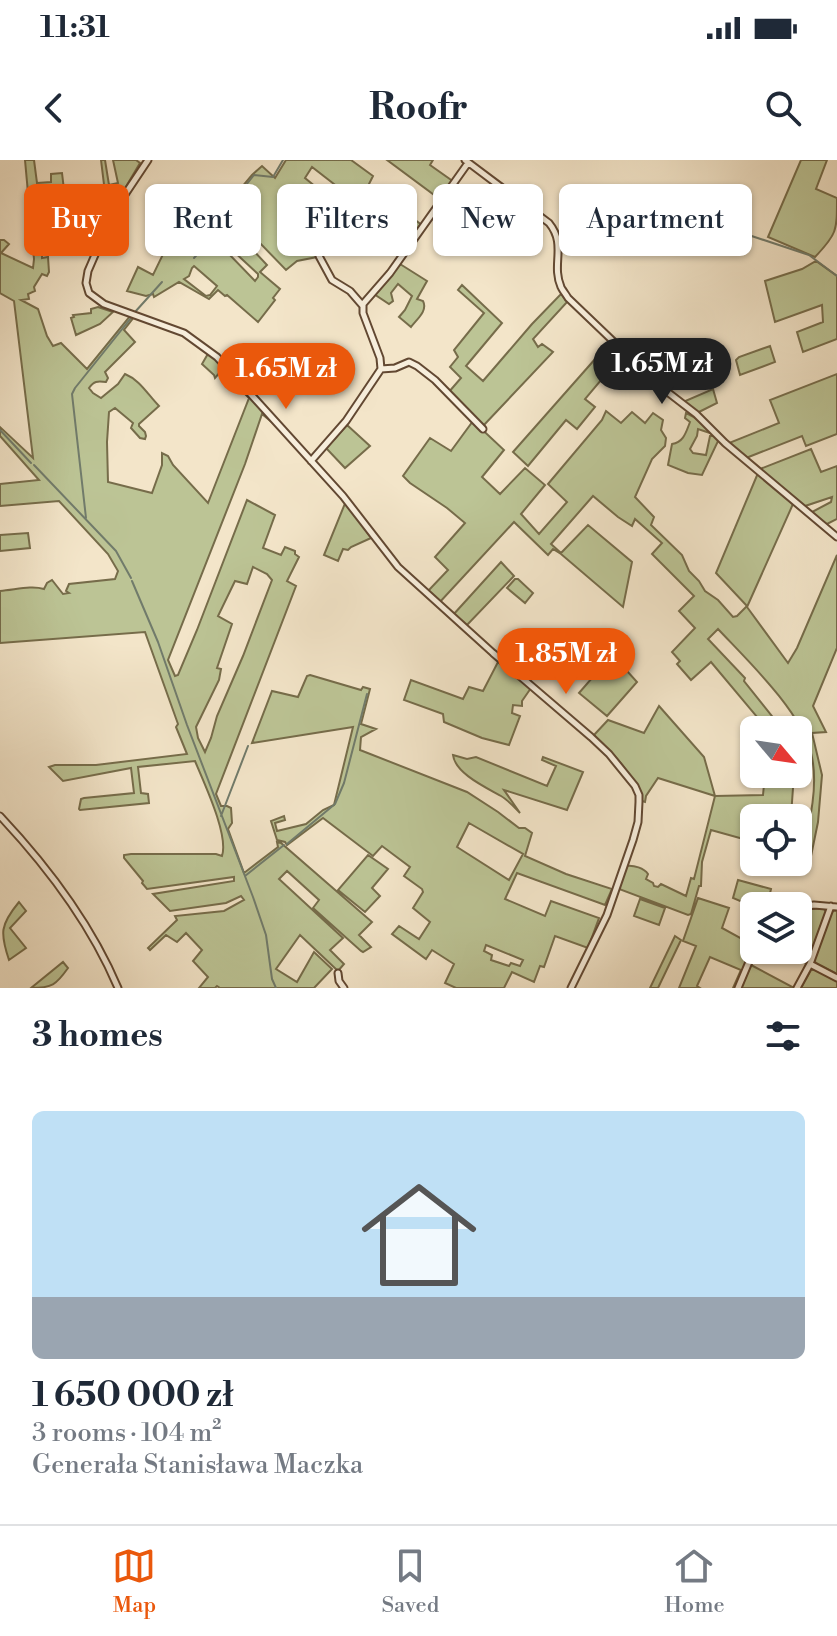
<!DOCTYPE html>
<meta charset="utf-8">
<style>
:root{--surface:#fff;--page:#f6f6f7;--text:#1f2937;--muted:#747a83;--line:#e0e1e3;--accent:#ea580c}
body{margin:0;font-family:"Libre Bodoni",serif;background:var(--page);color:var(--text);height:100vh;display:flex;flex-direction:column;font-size:30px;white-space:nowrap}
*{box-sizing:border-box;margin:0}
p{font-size:26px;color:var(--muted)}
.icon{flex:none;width:44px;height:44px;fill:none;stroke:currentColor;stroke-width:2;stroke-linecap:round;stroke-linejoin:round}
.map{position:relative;height:828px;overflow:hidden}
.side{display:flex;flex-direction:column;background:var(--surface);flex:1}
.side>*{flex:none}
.guide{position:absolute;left:24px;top:24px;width:790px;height:72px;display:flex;gap:16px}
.needle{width:52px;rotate:119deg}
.controls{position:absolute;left:740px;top:556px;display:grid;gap:16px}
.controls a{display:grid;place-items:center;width:72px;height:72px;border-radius:12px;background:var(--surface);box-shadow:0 2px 6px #0004;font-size:40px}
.price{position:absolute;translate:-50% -68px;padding:0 18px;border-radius:28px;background:var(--accent);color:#fff;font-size:26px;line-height:52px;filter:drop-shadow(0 2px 4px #0008)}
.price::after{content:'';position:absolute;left:50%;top:48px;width:24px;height:18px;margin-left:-12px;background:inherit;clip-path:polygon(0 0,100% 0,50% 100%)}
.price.active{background:#222;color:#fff}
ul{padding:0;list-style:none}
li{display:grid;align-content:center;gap:16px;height:424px;padding:0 32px}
li span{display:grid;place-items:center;height:248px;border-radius:12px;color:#555}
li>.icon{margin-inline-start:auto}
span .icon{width:144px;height:144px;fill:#fffc;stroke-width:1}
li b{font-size:34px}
h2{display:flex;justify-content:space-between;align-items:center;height:96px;padding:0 32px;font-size:34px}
.pill{padding:0 28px;border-radius:12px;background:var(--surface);box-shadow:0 2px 6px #0004;font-size:28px;line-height:72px}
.pill.active{background:var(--accent);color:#fff}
.status{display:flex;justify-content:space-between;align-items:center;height:56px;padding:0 40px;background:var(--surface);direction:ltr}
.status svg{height:22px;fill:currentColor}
header{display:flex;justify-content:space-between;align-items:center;height:104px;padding:0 32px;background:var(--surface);font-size:36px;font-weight:700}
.tab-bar{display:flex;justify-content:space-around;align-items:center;height:112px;border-top:2px solid var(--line);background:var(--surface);font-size:22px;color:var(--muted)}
.tab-bar a{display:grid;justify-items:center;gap:4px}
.tab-bar .active{color:var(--accent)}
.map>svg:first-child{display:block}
</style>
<div class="status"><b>11:31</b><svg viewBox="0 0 49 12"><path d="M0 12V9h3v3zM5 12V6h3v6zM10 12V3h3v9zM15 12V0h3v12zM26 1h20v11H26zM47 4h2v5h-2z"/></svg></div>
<header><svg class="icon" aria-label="back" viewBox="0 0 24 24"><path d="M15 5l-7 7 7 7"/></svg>Roofr<svg class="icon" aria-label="search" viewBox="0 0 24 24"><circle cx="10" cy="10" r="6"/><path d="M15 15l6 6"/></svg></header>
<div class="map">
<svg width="837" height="828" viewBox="0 0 837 828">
<rect width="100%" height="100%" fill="#f3e5c9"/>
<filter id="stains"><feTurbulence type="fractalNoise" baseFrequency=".0025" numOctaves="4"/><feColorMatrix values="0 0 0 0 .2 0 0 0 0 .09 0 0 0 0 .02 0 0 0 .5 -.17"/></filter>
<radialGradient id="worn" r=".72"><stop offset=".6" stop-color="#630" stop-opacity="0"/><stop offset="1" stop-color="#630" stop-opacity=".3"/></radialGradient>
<path fill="#bcc495" stroke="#766c4a" stroke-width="2" fill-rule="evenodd" d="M25,0h9l3,23 14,-1v-8l11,-1 3,25 -12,1 1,12 -16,3 1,18 6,-2 3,17 -2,4h-4v7l6,-1 1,15 -2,4 -5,-2 -8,13 1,4 -7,3 1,5 -8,1 17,9 9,27 6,10 8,-3 26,26 43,-53 4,1 -10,13 11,12 -30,30 3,6 -2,4c-9,-1 -12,-1 -17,6l4,5 8,5 17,-14 7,-10c15,6 23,21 34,32l-20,18v2l6,6 1,4 -1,3 -5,-1 -9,-10 2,-5 -18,-15 -6,4 -2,30 1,40 44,11 10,-28v-12l6,3 5,9 35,38 41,-105 -10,-10 5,2 31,32 -1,2 -12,-10 -17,50 -77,196 7,16 3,-1 19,-45 50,-130 28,15 -12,33 18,7 4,-8 10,4v3l4,3 -12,24 9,5 -80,208 5,12h6l4,2 1,15 -4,6 16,44 34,-26 -1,-5 4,1 91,79 -13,13 12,12 -8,5 -2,-1 -48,-43 6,-8 -32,-29 -8,8 64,59 -13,12 14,14 -6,7 -38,-36 -24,34 21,13 17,-30 18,17 -18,19h-94l-3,-2 -2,2h-16l9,-11 -15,-16 9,-11 -16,-17 -9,9 -11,-7 -16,15 -2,-2 29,-28 -2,-4 49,-5 20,-11 -3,-4 -15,7 -56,8 -17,-17 81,-13v-4l-87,12 -5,-6 1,-2 -19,-23v-3l7,-1h85l6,2c7,-21 -18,-73 -27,-95l-57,6 3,26 7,1 1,9 -69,7 -1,-1 2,-10 3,-1 50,-5 -3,-25 -68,13 -14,-14 6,-2h41l91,-11 -11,-27 2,-3 -33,-92 -145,11v-52c15,-1 31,-6 44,-2l3,-6 5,-3 11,14 6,-1 -3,-2 3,-7 46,-5 3,-8 -10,-17 -49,-53 -59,5v-22l39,-4 -39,-44v-9l33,31 -19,-157 -14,-8v-53h4l5,4 -8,9 32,15 1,-9zM253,407l14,7 5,6 -29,76 -26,60 -6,22 -6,14 -7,-14 -2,-11 23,-47 2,-11 -4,-1 15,-44 -14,-8 17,-35 12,3z
M101,0h4l4,25 9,-2 -5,-23h23l4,3 -32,54z
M286,0h65l22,16 -4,8 54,42 -4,7 -19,-14 -10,13 -30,-25 1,-2 -49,-38 -7,11 45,37 -4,7 -29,-22 -10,14 27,22 -17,21 -20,4 -11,9 -27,-28 -8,6 16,17 -7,7 20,17 -7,9 2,2 -17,22 -31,-27 -2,1 -7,-6 -9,9 -30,-17 -25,15 -1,-3 -7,2 -19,-5 11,-24 15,8 14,-29 13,7 30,-42 12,5 -2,-3 32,-38 10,-9 13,12zM231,89l27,25v3l-3,4 -28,-29zM194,106l23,20 -7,9 -4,1 -22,-17 5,-3 3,-8z
M387,0h46l-3,5 24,17 -13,18z
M801,0h26l-11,29 21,9c0,33 0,36 -22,59l-47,-20z
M816,101l21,15v63l-34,13 -6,-20 26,-10 -1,-17 -47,17 -10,-41 37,-12z
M400,104l27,17 -10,18 6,2c5,10 -6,18 -12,26l-12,-10 6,-7 7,-14 -14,-12 -7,9 2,8 -4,3 -15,-10z
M462,125l40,38 -36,43 17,15 49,-57 28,-29 2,-1 6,7 -35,38 5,8 4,-3 11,8 -70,74 -35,-33 13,-15 -11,-11 8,-10 -4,-7 30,-37 -26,-23z
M98,147l15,5 -13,12 -24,11 -5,-17 3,-1 -1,-2 18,-2v-4z
M770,186l5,16 -35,13 -4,-15 3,-3z
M209,192l20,21 -3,3 -6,-4 -5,6 -1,-3 -12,-11z
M596,198l8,7 -7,10 5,4 -17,20 10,8 -18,22 -11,-9 -38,46 -15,-14z
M837,214v60l-31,12 -4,-10 -56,22 -17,-15 50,-20 -9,-23z
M713,229l4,14 -20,10 -14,-11z
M606,251l15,12 11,-11 13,11 8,-10 10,7 -2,10 5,8 -1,8 -13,13 -17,38 19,20 -3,8 31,30 7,16 10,10 6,10 13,9 15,17 4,-1 10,-10 -31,-33 42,-100 35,31 -46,103 41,56 9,-15 40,-93v93l-24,58 13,26 -14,1 10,42 -4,47 -7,34 -9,-2v-2c8,-30 17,-68 9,-99 -10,-42 -64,-93 -93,-124l-10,10 37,39 -1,3 39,49h-15l-57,-68 -20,18 -14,-16 3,-3 -8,-9 23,-24 -16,-17 15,-15 -42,-42 10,-11 -27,-24 -3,7 -14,-9 -25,-21 -42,48 10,9 27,-28 44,37 -9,45 -62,-53 -8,-5 -5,6 -34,-33 -75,81 -11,-12 20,-21 -13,-13 30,-34 -18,-15 -37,-25 -7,-7 27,-38 21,13 22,-30 31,29 -22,27 18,17 25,-26 20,17 -24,29 18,20 28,-32 -19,-18 54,-64z
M686,253c9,4 20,11 24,20l-12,-4 -1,7 -7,13 3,4 13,2 4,-19h6l3,3 -17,36 -14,-2 -20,-8 4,-21c12,-2 14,-12 18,-22l-5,-4z
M347,265l23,21 -25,22 -19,-20z
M811,289l10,23 16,-6v53l-12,6 -13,-13 19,-10 1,-5 -30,10 -42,-38z
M346,341l25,37 -20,9 -3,3 -5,-1 -5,12 -14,-6z
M28,373l2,15 -30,3v-16z
M501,402l13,14 -47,49h-2l-12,-10z
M515,419h3l15,14 -8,10 -18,-15z
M599,485l10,6 28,31 -30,34 -28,-23 14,-16 -13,-10z
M499,500l32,28 -9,13v5l-9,-1 -1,8 8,3 -11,29 -27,-7 -38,-16 -1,-8 -39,-14 7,-20 52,19 6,-12 14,4z
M310,515l51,15 2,-3 7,2 -9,35 15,5 -15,8 -1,13 107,42 31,20 21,16h6l7,5 -7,23 41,18 46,15 -7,16 -88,-32 -12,26 40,17 6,-15 48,17 -11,30 -33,-12 -11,31 -4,-1 -6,16 -22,-10 -8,16h-48l-11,-5 9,-19 -22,-14 -6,9 -34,-25 7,-8 20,13 11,-17 -17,-14 10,-16 -1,-3 -18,-13 6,-9 -28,-21 -9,10 -50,-38 -36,27 -2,-3 -8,-2 -6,-19 13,-5 1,4 -10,3 2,8 29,-7 17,-14 11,-5 19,-78 -101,16 20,-52 26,6 9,-21zM469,663l54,31 -14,26 -52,-33zM486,785l37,15 -3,6 -9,-3 -2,3 -18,-6 1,-5 -8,-4z
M659,546l45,51 11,39 48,-1 2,-21h29l-3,42 -34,-7 -10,31 -36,-10 -9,32 -1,24h-2l-8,28 -3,1 -69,-26 7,-23c8,-1 18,2 22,8l-2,5 7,4 1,3 4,1 3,-3 25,12 5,-18 3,1 21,-83 -57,-18 -12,18 -1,6 -3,-1c-9,-27 -27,-46 -48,-66l14,-15 36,13z
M453,595l14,4 9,-2 71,29 9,-20 -14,-6 1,-3 40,15 -16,38 -63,-20 16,23c-6,-6 -12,-13 -19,-17 -16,-9 -46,-23 -48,-41z
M368,695l20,14 -16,19 8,8 -15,16 -27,-22z
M738,720l33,9 -4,17 -13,1 -21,-9z
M698,738l31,10 -7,20 29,16 3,-5v6l-18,43h-3l8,-18 -31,-13 -13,29 3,2h-21l17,-42 -13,-5z
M640,739l25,9 -6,17 -25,-9z
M19,742l7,9 -16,17 16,20 -17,12c-9,-27 -9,-35 10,-58z
M823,748l3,3 -19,53 -25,-14h16v-37l13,-4z
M835,750l2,1v63l-21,-11 -2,-3 18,-48z
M675,776l6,4 -23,48h-8z
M63,802l5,6c-12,17 -16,20 -37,20z
M751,805l43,23h-53z
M811,810h5l21,11v7h-36z"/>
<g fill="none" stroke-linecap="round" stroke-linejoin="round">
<path stroke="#717b6b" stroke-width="2" d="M616,31l193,64 28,21
M194,98l20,-22 9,-22 31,-39 19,2 10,-17
M135,152l27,-30
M0,270l31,33
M34,305l82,86 15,27
M86,358l-14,-124 3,-6 56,-70
M132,421l26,61 29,83 66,172 13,38 6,44 4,9
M221,656l27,-70
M287,684l48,-40 9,-21 23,-89
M245,716l39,-31"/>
<g stroke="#624832" stroke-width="9">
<path id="street" d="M148,0l-34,51 -26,60 -2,12 3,10 15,11 80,29 33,24 126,139 55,71 95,86 98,84 18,17 26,32 4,9v7l-1,20 -5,18 -26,75 -36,73
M465,0l84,63c18,22 2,41 12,64 0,1 6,9 7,11l93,89 35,27 29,29 112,94
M355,52l-16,21 -17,15 -3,8 13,24 18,11 13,15
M381,209l14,-1 14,-6 8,4 18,14 48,49
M311,301l35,-40 35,-52 -1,-11 -17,-45v-9l27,-31 78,-110
M0,656c47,50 91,108 118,172
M798,748l16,-3 23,2
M810,804l21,-58
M338,813l1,8 5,7
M738,828l16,-38
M797,828l13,-24 27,14"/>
</g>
<use href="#street" stroke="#f7eedc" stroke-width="5"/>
</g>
<rect width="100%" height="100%" filter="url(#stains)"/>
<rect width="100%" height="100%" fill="url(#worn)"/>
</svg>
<div class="controls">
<a><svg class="needle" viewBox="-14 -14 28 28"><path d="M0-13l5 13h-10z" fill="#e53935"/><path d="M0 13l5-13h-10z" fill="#747a83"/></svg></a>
<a><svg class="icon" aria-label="locate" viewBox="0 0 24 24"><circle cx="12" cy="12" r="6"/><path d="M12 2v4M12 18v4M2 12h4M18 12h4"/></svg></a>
<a><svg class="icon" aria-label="layers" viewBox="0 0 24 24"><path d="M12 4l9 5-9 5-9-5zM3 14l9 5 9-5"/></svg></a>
</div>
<b class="price active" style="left:662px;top:246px">1.65M zł</b>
<b class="price" style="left:286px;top:251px">1.65M zł</b>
<b class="price" style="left:566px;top:536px">1.85M zł</b>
<div class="guide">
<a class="pill active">Buy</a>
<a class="pill">Rent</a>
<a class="pill">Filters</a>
<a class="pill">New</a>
<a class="pill">Apartment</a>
</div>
</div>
<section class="side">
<h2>3 homes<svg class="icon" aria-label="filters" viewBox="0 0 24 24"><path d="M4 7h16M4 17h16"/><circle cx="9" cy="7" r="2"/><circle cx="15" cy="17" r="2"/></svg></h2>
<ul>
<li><span style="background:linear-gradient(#bfe0f5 75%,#9aa5b1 0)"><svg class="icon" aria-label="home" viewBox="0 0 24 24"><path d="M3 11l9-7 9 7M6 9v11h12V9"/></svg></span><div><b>1 650 000 zł</b><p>3 rooms · 104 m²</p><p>Generała Stanisława Maczka</p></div></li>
</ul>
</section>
<nav class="tab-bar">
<a class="active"><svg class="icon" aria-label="map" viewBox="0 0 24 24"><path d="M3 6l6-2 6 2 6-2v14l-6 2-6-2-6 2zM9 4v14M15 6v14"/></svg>Map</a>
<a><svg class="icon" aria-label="saved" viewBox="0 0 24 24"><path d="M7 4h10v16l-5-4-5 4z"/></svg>Saved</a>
<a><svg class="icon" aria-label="home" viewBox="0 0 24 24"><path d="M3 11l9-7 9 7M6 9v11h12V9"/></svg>Home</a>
</nav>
